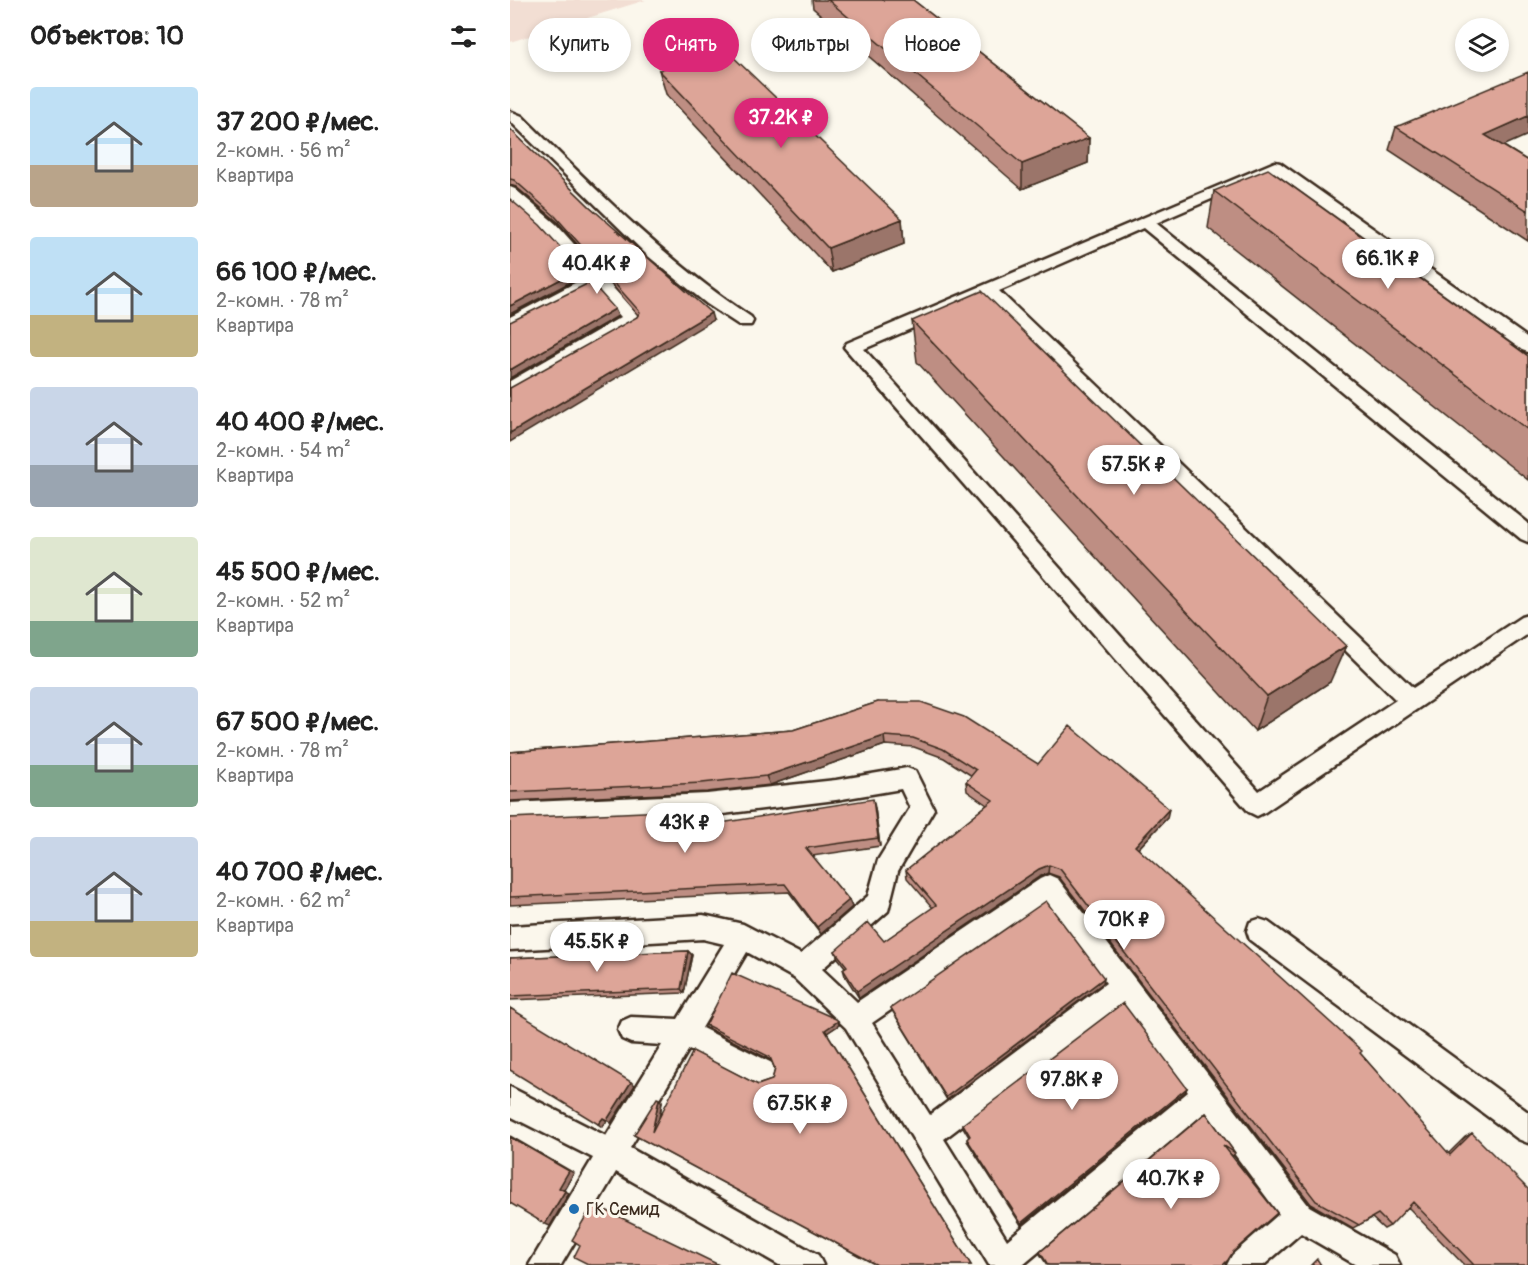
<!DOCTYPE html>
<html lang="ru">
<meta charset="utf-8">
<style>
:root{--surface:#fff;--page:#f2f2f2;--text:#222;--muted:#767676;--accent:#db2777}
body{margin:0;font-family:Pangolin,sans-serif;background:var(--page);color:var(--text);height:100vh;display:flex;flex-direction:column;font-size:22px;white-space:nowrap}
*{box-sizing:border-box;margin:0}
p{font-size:20px;color:var(--muted)}
.icon{flex:none;width:33px;height:33px;fill:none;stroke:currentColor;stroke-width:2;stroke-linecap:round;stroke-linejoin:round}
.map{position:relative;flex:1;overflow:hidden}
.side{display:flex;flex-direction:column;background:var(--surface);width:510px}
.side>*{flex:none}
.top-card{position:absolute;left:18px;top:18px;width:570px;height:54px;display:flex;gap:12px}
.tools{position:absolute;left:945px;top:18px;display:grid;gap:12px}
.tools a{display:grid;place-items:center;width:54px;height:54px;border-radius:50%;background:var(--surface);box-shadow:0 3px 9px #0003;font-size:30px}
.price{position:absolute;translate:-50% -51px;padding:0 14px;border-radius:21px;background:#fff;color:#222;font-size:20px;line-height:39px;filter:drop-shadow(0 2px 3px #0008)}
.price::after{content:'';position:absolute;left:50%;top:36px;width:18px;height:14px;margin-left:-9px;background:inherit;clip-path:polygon(0 0,100% 0,50% 100%)}
.price.selected{background:var(--accent);color:#fff}
ul{padding:0;list-style:none}
li{display:flex;align-items:center;gap:18px;height:150px;padding:0 30px}
li span{display:grid;place-items:center;flex:none;width:168px;height:120px;border-radius:6px;color:#555}
li>.icon{margin-inline-start:auto}
span .icon{width:72px;height:72px;fill:#fffc;stroke-width:1}
li b{font-size:26px}
h2{display:flex;justify-content:space-between;align-items:center;height:72px;padding:0 30px;font-size:26px}
.tag{padding:0 21px;border-radius:27px;background:var(--surface);box-shadow:0 3px 9px #0003;font-size:21px;line-height:54px}
.tag.selected{background:var(--accent);color:#fff}
main{display:flex;flex:1;min-height:0}
.map>svg:first-child{display:block}
</style>
<main>
<section class="side">
<h2>Объектов: 10<svg class="icon" aria-label="filters" viewBox="0 0 24 24"><path d="M4 7h16M4 17h16"/><circle cx="9" cy="7" r="2"/><circle cx="15" cy="17" r="2"/></svg></h2>
<ul>
<li><span style="background:linear-gradient(#bfe0f5 65%,#b9a48a 0)"><svg class="icon" aria-label="home" viewBox="0 0 24 24"><path d="M3 11l9-7 9 7M6 9v11h12V9"/></svg></span><div><b>37 200 ₽/мес.</b><p>2-комн. · 56 m²</p><p>Квартира</p></div></li>
<li><span style="background:linear-gradient(#bfe0f5 65%,#c2b280 0)"><svg class="icon" aria-label="home" viewBox="0 0 24 24"><path d="M3 11l9-7 9 7M6 9v11h12V9"/></svg></span><div><b>66 100 ₽/мес.</b><p>2-комн. · 78 m²</p><p>Квартира</p></div></li>
<li><span style="background:linear-gradient(#c9d6e8 65%,#9aa5b1 0)"><svg class="icon" aria-label="home" viewBox="0 0 24 24"><path d="M3 11l9-7 9 7M6 9v11h12V9"/></svg></span><div><b>40 400 ₽/мес.</b><p>2-комн. · 54 m²</p><p>Квартира</p></div></li>
<li><span style="background:linear-gradient(#dfe7d0 70%,#7fa58c 0)"><svg class="icon" aria-label="home" viewBox="0 0 24 24"><path d="M3 11l9-7 9 7M6 9v11h12V9"/></svg></span><div><b>45 500 ₽/мес.</b><p>2-комн. · 52 m²</p><p>Квартира</p></div></li>
<li><span style="background:linear-gradient(#c9d6e8 65%,#7fa58c 0)"><svg class="icon" aria-label="home" viewBox="0 0 24 24"><path d="M3 11l9-7 9 7M6 9v11h12V9"/></svg></span><div><b>67 500 ₽/мес.</b><p>2-комн. · 78 m²</p><p>Квартира</p></div></li>
<li><span style="background:linear-gradient(#c9d6e8 70%,#c2b280 0)"><svg class="icon" aria-label="home" viewBox="0 0 24 24"><path d="M3 11l9-7 9 7M6 9v11h12V9"/></svg></span><div><b>40 700 ₽/мес.</b><p>2-комн. · 62 m²</p><p>Квартира</p></div></li>
</ul>
</section>
<div class="map">
<svg width="1018" height="1265" viewBox="0 0 1018 1265">
<rect width="100%" height="100%" fill="#fbf7ec"/>
<filter id="ink" filterUnits="userSpaceOnUse"><feTurbulence type="fractalNoise" baseFrequency=".0167" numOctaves="2"/><feDisplacementMap in="SourceGraphic" scale="12" xChannelSelector="R" yChannelSelector="G"/><feConvolveMatrix kernelMatrix="1 2 1 2 8 2 1 2 1" color-interpolation-filters="sRGB"/></filter>
<g filter="url(#ink)">
<path fill="#f2ded3" d="M0,0h136l-136,42z"/>
<g fill="none" stroke-linecap="round" stroke-linejoin="round">
<g stroke="#3b2a1e" stroke-width="5">
<path id="service" d="M0,111l12,5c72,72 143,144 229,201l2,4 -2,4h-12l-32,-21 -59,-48 -138,-135z
M765,162l5,1 248,175v14l-6,-2 -248,-178 -118,51 372,300v19l-7,-3 -378,-311 -144,63 414,397 108,-71 7,-2v19l-263,178 -8,4 -8,-4 -405,-465 3,-4zM475,297l411,403 -137,91 -395,-442z
M0,187l5,2 41,35 84,94 -2,4 -128,73v-14l111,-64 -27,-31 -84,44v-13l76,-40 -42,-47 -34,-30z
M397,768l8,3 19,38 -36,62 -10,40 -66,58 35,33 183,-123 9,-4 9,4 251,327 86,49 5,10h-44l-55,-32 -37,32h-37l5,-10 47,-41 -75,-101 -181,152h-34l-143,-237 -52,-50 -47,-26 -45,76 70,35 3,10 -3,10 -10,3 -73,-37 -59,99 188,107 5,10h-44l-163,-93 -55,93h-32l64,-107 -83,-42v-29l96,49 56,-91 -31,-2 -9,-4 -4,-9 4,-9 9,-4 47,2 46,-75 -21,-5 -193,11v-24l193,-11 40,9 58,30 67,-58 10,-36 32,-52 -9,-19 -65,11 -129,16 -197,9v-22l197,-9 129,-14zM536,903l60,80 -176,132 -58,-92zM612,1004l66,88 -181,148 -63,-101z
M749,919l9,3 260,190v31l-10,-4 -268,-199 -3,-9 3,-9z"/>
</g>
<use href="#service" fill="#fbf7ec" fill-rule="evenodd"/>
</g>
<path fill="#be8e83" stroke="#3b2a1e" stroke-width="1.5" d="M302,0h101l176,138 -1,25 -66,26 -209,-181z
M149,70l243,149 2,25 -72,28 -166,-178z
M886,127l108,19 24,15v80l-139,-91z
M0,129l79,77 124,114 -76,-3 1,-2 -80,-93 -42,-35 -6,-2z
M704,191l314,165v124l-320,-252z
M402,321l418,361 -75,49 -338,-369z
M368,702l160,62 129,54 -29,31 222,204 88,101 17,-17 7,-4 56,132h-64l-56,-58 -18,19 -6,3 -12,-11 -19,10 -42,-24 -252,-327 -11,-4 -9,4 -180,121 -14,-22 -2,-7 2,-2 -7,-9 -3,-7 49,-10 49,-33 -26,-30 -1,-8 81,-65 -20,-14 -1,-9 6,-6 -28,-18 -30,-11 -29,-2 -115,40 -63,7 -197,9v-49l283,-22z
M365,808l5,38 -68,10 37,44 3,7 -31,27 -32,-42 -279,13v-87l161,2 2,10z
M178,951l4,4 -8,38 -174,7v-42z
M594,978l-1,5 -156,117 -54,-88 -2,-4z
M196,1025h133l-12,8 144,232h-95l-242,-130 28,-33 -2,15 112,-37 3,-11 -4,-9 -62,-31z
M677,1088l-2,4 -164,133 -54,-84v-2l2,-2 -6,-10v-3z
M696,1113l29,40 -2,3 -3,-2 3,98 -10,13h-176l-7,-11v-2z"/>
<path fill="#9b746a" stroke="#3b2a1e" stroke-width="1.5" d="M1018,116v19l-52,23 9,-23z
M579,138l-1,25 -66,26v-25z
M392,219l2,25 -72,28 -4,-24z
M70,269l2,7 -72,38v-8z
M105,309l3,7 -108,62v-8z
M201,313l2,7 -203,122v-9z
M836,646l-16,36 -75,49 12,-35z
M374,736l1,9 -115,40 -4,-9z
M363,799l2,9 5,38 -2,-8z
M659,809l-2,9 -34,36 2,-8z
M156,811l5,9 4,19 -5,-8z
M539,865l-1,8 -9,4 -180,121 -2,-7 182,-122z
M339,900l3,7 -31,27 -4,-7z
M178,951l4,4 -8,38 -3,-4z
M594,978l-1,5 -156,117 -1,-3z
M328,1021l1,4 -12,8 -2,-3z
M121,1082l4,3 -24,38 -4,-3z
M677,1088l-2,4 -164,133v-2z
M149,1099l3,3 -6,33 -4,-3z
M93,1118l4,3 -5,6 -4,-3z
M0,1136l64,37 -10,17 -5,-2z
M55,1191l4,2 -19,33 -5,-2z"/>
<path fill="#dda598" stroke="#3b2a1e" stroke-width="1.5" d="M318,0h85l176,138 -67,26z
M215,49l177,170 -74,29 -169,-178z
M1018,72v44l-43,19 43,26v50l-132,-84z
M0,129l79,77 122,107 -201,120v-45l127,-71 3,-5 -85,-96 -41,-36 -4,-1z
M758,169l260,187v74l-314,-239z
M0,199l30,26 40,44 -70,37z
M81,282l24,27 -105,61v-48z
M472,291l364,355 -79,50 -355,-375z
M368,702h43l43,15 74,47 32,-38 99,83 -34,37 227,205 -2,2 90,102 22,-22 56,56v76h-54l-61,-63 -23,24 -12,-12 -19,11 -43,-24 -256,-332 -11,-4 -10,4 -182,122 -14,-22 4,-3 -12,-15 33,-29 16,19 52,-36 -30,-35 87,-70 -27,-18 10,-12 -33,-21 -30,-11 -29,-2 -118,40 -64,7 -192,9v-40l283,-22z
M363,799l5,39 -72,10 43,52 -32,27 -32,-43 -275,13v-79l156,-7 4,20z
M536,901l58,77 -158,119 -55,-89z
M178,951l-7,38 -171,7v-38z
M222,973l104,46 2,2 -13,9 146,235h-94l-243,-130 23,-37 2,1 -7,33 41,-81 65,34 14,-5 3,-11 -5,-12 -64,-32z
M613,1003l64,85 -166,135 -54,-84 3,-3 -7,-12z
M0,1008l121,74 -24,38 -4,-2 -5,6 -88,-54z
M696,1113l29,40 -12,-8 54,68 -44,39 -5,8 -5,5h-175l-8,-13z
M0,1137l59,34 -10,17 6,3 -20,33 -35,-21z
M83,1204l126,61h-129l-16,-8 6,-12 -8,-5z
M807,1259l4,6h-10z"/>
</g>
<circle fill="#1f6fb2" stroke="#fbf7ec" stroke-width="2" cx="64" cy="1209" r="6"/>
<g text-anchor="middle" dominant-baseline="central" stroke-width="6" stroke-linejoin="round" paint-order="stroke">
<g font-size="18" fill="#3b2a1e" stroke="#fbf7ec" text-anchor="start">
<text x="76" y="1209">ГК Семид</text>
</g>
</g>
</svg>
<div class="tools">
<a><svg class="icon" aria-label="layers" viewBox="0 0 24 24"><path d="M12 4l9 5-9 5-9-5zM3 14l9 5 9-5"/></svg></a>
</div>
<b class="price selected" style="left:271px;top:149px">37.2K ₽</b>
<b class="price" style="left:878px;top:290px">66.1K ₽</b>
<b class="price" style="left:87px;top:295px">40.4K ₽</b>
<b class="price" style="left:624px;top:496px">57.5K ₽</b>
<b class="price" style="left:175px;top:854px">43K ₽</b>
<b class="price" style="left:614px;top:951px">70K ₽</b>
<b class="price" style="left:87px;top:973px">45.5K ₽</b>
<b class="price" style="left:562px;top:1111px">97.8K ₽</b>
<b class="price" style="left:290px;top:1135px">67.5K ₽</b>
<b class="price" style="left:661px;top:1210px">40.7K ₽</b>
<div class="top-card">
<a class="tag">Купить</a>
<a class="tag selected">Снять</a>
<a class="tag">Фильтры</a>
<a class="tag">Новое</a>
</div>
</div>
</main>
